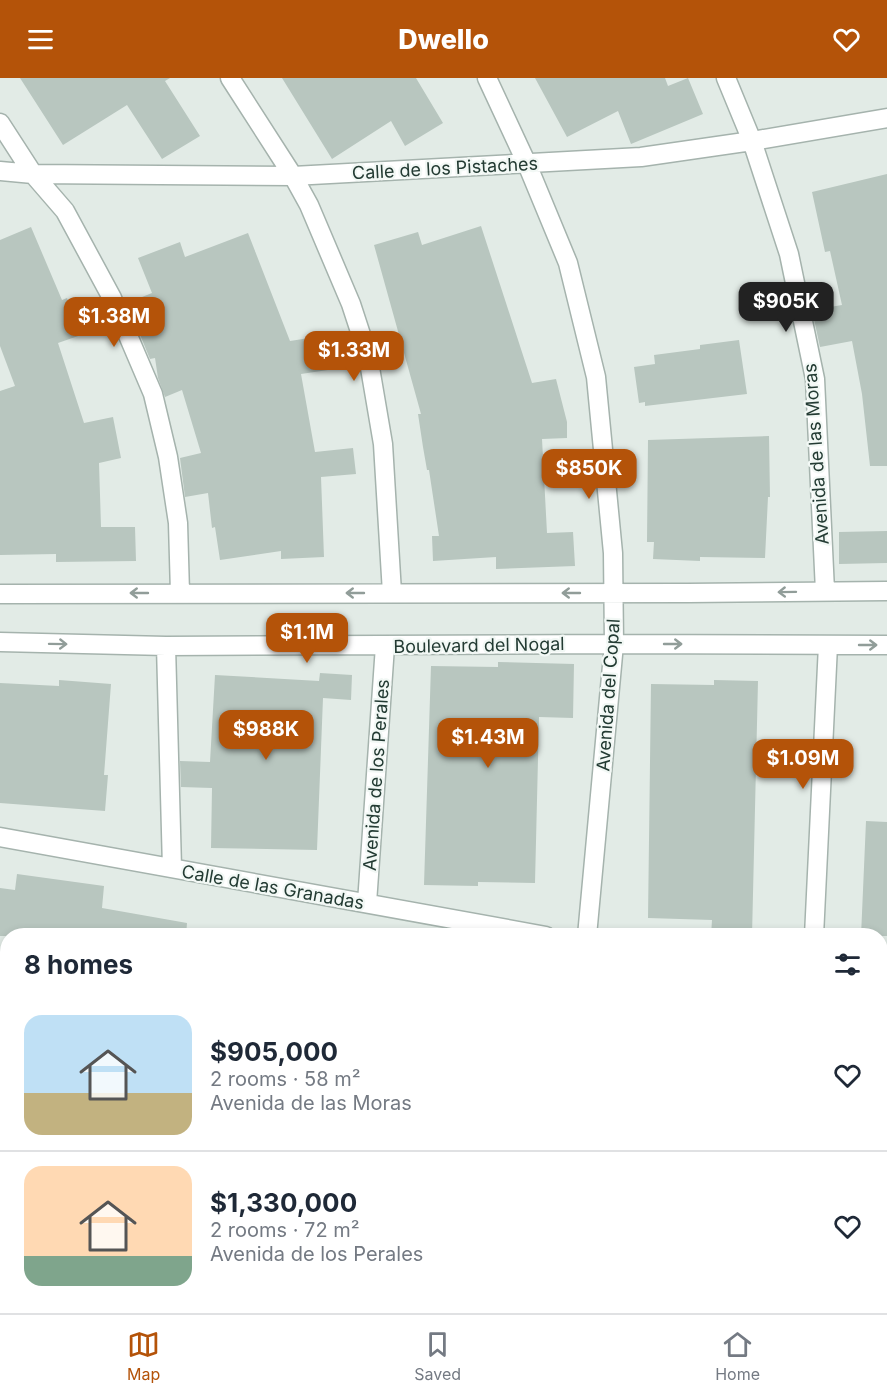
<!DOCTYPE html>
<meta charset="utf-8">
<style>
:root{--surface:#fff;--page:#f6f6f7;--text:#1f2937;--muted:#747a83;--line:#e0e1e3;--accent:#b45309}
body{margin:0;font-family:Inter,sans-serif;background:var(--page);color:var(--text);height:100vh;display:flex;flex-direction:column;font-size:22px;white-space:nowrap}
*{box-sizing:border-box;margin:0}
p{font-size:20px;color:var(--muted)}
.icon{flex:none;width:33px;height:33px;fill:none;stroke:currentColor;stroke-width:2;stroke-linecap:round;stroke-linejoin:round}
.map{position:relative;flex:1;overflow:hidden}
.side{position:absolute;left:0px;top:850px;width:888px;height:386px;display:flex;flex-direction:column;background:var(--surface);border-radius:24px 24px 0 0;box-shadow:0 3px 9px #0003}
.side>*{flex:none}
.price{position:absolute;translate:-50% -51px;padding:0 14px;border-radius:12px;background:var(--accent);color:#fff;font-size:20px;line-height:39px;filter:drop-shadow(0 2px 3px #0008)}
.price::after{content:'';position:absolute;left:50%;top:36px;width:18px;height:14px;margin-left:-9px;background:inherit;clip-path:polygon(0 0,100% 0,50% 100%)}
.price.on{background:#222;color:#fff}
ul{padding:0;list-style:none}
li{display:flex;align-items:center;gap:18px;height:150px;padding:0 24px}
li+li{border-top:2px solid var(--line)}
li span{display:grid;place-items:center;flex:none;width:168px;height:120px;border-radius:18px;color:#555}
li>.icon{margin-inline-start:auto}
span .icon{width:72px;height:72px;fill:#fffc;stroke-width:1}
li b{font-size:26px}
h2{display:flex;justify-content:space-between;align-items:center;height:72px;padding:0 24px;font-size:26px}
header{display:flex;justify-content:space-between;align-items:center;height:78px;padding:0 24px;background:var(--accent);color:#fff;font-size:27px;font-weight:800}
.dock{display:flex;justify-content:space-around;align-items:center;height:84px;border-top:2px solid var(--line);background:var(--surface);font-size:16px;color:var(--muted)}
.dock a{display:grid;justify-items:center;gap:3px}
.dock .on{color:var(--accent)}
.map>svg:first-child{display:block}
</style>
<header><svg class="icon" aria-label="menu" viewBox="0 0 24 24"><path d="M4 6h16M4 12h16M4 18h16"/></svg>Dwello<svg class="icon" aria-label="heart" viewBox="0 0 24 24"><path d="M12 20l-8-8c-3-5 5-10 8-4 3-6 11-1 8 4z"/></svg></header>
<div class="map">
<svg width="887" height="1235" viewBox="0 0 887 1235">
<rect width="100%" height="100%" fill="#e2ebe6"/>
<path fill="#b8c6bf" d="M20,0h150l-5,3 35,55 -38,23 -35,-54 -64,40z
M282,0h134l27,45 -38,23 -14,-25 -59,38z
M535,0h130l3,8 20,-8 15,36 -72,30 -13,-33 -51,26z
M887,96v292h-17l-8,-72 -10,-53 -32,6 -8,-37 30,-5 -12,-54 -5,1 -13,-60z
M481,148l51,157 24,-4 11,43v16l-25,1 5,94 26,-1 2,34 -79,3v-12l-63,4 -1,-25h7l-10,-66h-2l-4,-23 -5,-33h3l-47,-169 44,-13 4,13z
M31,149l31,73 5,-2 14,37 -23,8 26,80 29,-6 8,41 -22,5 2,64h34l1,34 -80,1v-8l-56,1v-164l15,-5 -15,-40v-106z
M248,155l42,108 32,-5 6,34 -27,4 14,78 38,-4 3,26 -35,3 3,80 -43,2v-8l-61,9 -5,-33 -3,1 -4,-35 -23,4 -5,-39 21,-5 -19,-63 -17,7 -7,-19 -3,-20 -5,1 -23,-56 25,-10 -14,-35 42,-16 5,15z
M739,262l8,54 -102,12v-4l-6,1 -5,-36 21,-3 -1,-9 46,-6v-4z
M769,358l1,61h-2l-3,61 -65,-1v4l-47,-2 1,-17h-7l1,-102z
M887,453v32l-48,1v-32z
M498,584l76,2 -1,54 -34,-1 -4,166 -57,-1v4l-54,-1 7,-219 67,1z
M320,595l32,2 -1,25 -28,-2 -6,152 -106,-2 1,-60 -31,-1 -1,-26 30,1 5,-87 104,6z
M59,602l52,4 -7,91h4l-3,36 -105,-8v-120l59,3z
M714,602l44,1 -6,255h-41l1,-16 -64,-2 3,-234 63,1z
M866,743l21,1v114h-26z
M17,796l87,12 -2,22 85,15 -1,13h-186v-48l15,2z"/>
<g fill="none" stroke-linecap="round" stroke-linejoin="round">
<g stroke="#a5b3ad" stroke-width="21">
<path id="street" d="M230,0l63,98 16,29 42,99 17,52 15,88 9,149
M487,0l40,86 41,99 28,114 17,176 1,91 -27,292
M726,0l26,63 37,113 26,125 10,212
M0,45l33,51 32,37 47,87 41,96 15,63 10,66 2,70
M0,93l33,3 260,2 348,-19 111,-16 135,-23
M0,516l688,-1 199,-2
M0,564l166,4 448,-2 273,1
M166,568l6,222
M0,759l546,99
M367,825l18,-257
M814,858l14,-291
M880,911l7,1"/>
</g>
<use href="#street" stroke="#fff" stroke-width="18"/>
</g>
<defs><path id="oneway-shaft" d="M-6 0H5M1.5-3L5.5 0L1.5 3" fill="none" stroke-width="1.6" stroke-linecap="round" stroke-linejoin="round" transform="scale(1.5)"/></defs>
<g stroke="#919d99">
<use href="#oneway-shaft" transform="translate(787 514) rotate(179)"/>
<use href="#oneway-shaft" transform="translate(139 515) rotate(180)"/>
<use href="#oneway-shaft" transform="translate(355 515) rotate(180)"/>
<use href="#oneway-shaft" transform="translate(571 515) rotate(-180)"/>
<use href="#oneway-shaft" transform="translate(58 566) rotate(1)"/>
<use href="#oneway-shaft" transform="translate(673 566)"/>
<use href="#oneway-shaft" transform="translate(868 567)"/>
</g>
<g text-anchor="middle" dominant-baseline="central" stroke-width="4.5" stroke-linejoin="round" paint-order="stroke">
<g font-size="18" fill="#233b33" stroke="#f2f8f5">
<text transform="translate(445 90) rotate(-3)">Calle de los Pistaches</text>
<text transform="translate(816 376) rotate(-94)">Avenida de las Moras</text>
<text transform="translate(479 567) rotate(-1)">Boulevard del Nogal</text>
<text transform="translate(608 617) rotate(-86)">Avenida del Copal</text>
<text transform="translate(376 697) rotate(-86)">Avenida de los Perales</text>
<text transform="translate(273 809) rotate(10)">Calle de las Granadas</text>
</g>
</g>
</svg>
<b class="price on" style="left:786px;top:255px">$905K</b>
<b class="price" style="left:114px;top:270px">$1.38M</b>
<b class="price" style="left:354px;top:304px">$1.33M</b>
<b class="price" style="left:589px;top:422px">$850K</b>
<b class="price" style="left:307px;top:586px">$1.1M</b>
<b class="price" style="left:266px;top:683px">$988K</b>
<b class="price" style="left:488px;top:691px">$1.43M</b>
<b class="price" style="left:803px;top:712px">$1.09M</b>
<section class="side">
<h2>8 homes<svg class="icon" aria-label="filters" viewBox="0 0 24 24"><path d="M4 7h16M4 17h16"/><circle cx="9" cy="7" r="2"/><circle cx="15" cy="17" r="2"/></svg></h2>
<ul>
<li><span style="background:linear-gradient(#bfe0f5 65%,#c2b280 0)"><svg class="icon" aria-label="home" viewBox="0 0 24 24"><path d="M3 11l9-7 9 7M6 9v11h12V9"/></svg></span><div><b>$905,000</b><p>2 rooms · 58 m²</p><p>Avenida de las Moras</p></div><svg class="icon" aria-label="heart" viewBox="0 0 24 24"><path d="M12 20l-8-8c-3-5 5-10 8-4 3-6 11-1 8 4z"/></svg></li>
<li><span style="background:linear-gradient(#ffd9b3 75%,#7fa58c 0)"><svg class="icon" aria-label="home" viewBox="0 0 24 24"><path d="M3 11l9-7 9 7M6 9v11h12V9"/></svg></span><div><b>$1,330,000</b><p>2 rooms · 72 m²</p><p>Avenida de los Perales</p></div><svg class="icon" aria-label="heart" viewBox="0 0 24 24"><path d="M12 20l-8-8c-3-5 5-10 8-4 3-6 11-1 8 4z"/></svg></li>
</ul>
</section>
</div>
<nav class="dock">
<a class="on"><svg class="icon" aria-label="map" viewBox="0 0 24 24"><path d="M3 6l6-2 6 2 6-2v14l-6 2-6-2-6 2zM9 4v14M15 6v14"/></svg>Map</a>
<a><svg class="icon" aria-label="saved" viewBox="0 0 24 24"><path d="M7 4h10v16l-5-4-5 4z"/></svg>Saved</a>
<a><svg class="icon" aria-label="home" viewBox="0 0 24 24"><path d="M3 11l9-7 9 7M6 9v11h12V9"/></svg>Home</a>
</nav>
